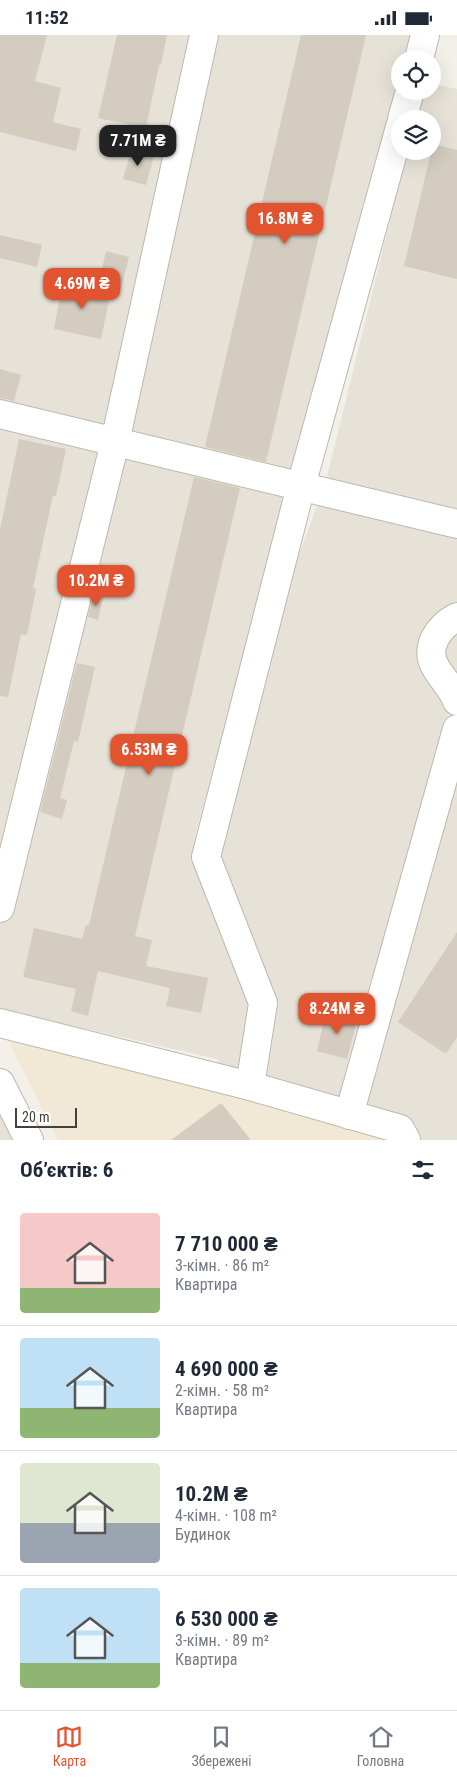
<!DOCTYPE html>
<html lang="uk">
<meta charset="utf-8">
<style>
:root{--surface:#fff;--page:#f2f2f3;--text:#1f2937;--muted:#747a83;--line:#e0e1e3;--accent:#e25430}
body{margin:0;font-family:"Roboto Condensed",sans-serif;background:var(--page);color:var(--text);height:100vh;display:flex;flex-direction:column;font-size:19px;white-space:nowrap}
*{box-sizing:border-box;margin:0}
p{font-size:16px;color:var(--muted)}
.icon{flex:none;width:28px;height:28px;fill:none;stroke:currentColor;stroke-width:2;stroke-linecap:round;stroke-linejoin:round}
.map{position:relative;height:1105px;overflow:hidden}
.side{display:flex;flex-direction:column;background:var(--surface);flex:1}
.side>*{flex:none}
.controls{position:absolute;left:391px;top:15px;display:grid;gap:10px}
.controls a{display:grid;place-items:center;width:50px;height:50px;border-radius:50%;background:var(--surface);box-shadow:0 5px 20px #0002;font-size:25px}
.scale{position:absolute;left:15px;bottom:12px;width:62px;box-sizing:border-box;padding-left:5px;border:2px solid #454138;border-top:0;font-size:14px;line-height:18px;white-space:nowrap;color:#454138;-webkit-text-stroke:4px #fff;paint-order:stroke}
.price{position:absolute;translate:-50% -42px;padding:0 11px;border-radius:10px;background:var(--accent);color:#fff;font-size:16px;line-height:32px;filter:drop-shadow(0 1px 2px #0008)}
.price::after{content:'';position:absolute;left:50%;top:30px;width:15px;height:11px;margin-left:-8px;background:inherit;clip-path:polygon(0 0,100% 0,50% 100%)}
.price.current{background:#222;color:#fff}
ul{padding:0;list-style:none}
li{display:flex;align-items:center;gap:15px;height:125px;padding:0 20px}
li+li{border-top:1px solid var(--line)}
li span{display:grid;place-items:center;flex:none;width:140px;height:100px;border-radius:5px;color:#555}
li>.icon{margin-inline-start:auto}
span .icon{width:60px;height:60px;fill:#fffc;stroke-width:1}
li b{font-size:21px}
h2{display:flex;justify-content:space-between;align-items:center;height:60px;padding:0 20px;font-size:21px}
.status{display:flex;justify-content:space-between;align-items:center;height:35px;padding:0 25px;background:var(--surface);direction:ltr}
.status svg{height:14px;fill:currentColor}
.dock{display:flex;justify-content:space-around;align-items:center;height:70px;border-top:1px solid var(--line);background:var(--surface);font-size:14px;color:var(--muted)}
.dock a{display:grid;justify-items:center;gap:2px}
.dock .current{color:var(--accent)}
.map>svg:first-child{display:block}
</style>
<div class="status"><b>11:52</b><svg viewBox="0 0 49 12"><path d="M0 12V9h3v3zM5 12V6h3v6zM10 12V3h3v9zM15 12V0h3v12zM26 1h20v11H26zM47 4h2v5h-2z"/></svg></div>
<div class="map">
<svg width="457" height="1105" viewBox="0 0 457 1105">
<rect width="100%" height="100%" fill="#f2f0e9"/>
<path fill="#e6e2d7" d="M0,0h415l-7,24h-8v30l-208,758 134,-366 81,-330h25v-32h-17l7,-28h10l1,-7 24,5v1051h-50l-177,-49 -13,-32 -217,-50z
M0,1071l18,34h-18z"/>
<path fill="#f2e8d6" d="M8,1006l222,50 177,49h-349z"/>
<path fill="#d3ccbf" d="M0,0h47l-12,46 26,7 -8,34 28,7 -5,22 -76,-19z
M117,0h50l-6,30h-2l-13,63 -48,-10z
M301,0h65l-100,427 -61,-15z
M433,109l24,6v129l-53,-13z
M131,115l23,6 -8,29 -23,-6z
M0,200l42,10 -5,22 -37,-9z
M106,216l23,6 -8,31 -22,-5z
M63,247l48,9 -10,48 -47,-10z
M0,334l21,6 -7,26 -14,-3z
M19,404l47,10 -10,47 -3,-1 -20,93 3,1 -9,46 -6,-1 -13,63 -8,-1v-166z
M194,442l46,11 -105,448 17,4 -6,26 62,12 -7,35 -35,-7 4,-18 -72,-17 -10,45 -17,-5 5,-22 -53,-12 11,-49 48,11 4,-14h3z
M93,560l10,2 -5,23 -10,-3z
M77,628l18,4 -17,75 -4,-1 -14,57 7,2 -5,19 -22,-7z
M457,897v105l-11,17 -48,-32z
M326,977l31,8 -10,39 -30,-8z
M221,1068l30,37h-80z"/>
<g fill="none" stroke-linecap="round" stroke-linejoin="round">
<g stroke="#bdb8ac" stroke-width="30">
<path id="minor" d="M419,24l6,-24
M402,84l8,-28
M0,379l457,110
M457,582c-18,9 -34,31 -21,51 7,12 17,21 21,33
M0,873l115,-466 89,-407
M0,988l250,63 150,43 6,11
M0,1048l29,57
M250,1051l13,-83 -57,-146 95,-371 99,-359
M349,1080l108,-386"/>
</g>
<use href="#minor" stroke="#fff" stroke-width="28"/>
</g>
</svg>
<div class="controls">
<a><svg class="icon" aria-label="locate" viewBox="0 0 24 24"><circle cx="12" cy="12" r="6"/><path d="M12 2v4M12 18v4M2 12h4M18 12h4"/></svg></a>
<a><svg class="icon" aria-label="layers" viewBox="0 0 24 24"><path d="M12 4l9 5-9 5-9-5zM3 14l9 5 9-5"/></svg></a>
</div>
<div class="scale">20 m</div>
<b class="price current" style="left:138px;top:132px">7.71M ₴</b>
<b class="price" style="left:285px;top:210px">16.8M ₴</b>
<b class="price" style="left:82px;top:275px">4.69M ₴</b>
<b class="price" style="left:96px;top:572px">10.2M ₴</b>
<b class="price" style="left:149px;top:741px">6.53M ₴</b>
<b class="price" style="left:337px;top:1000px">8.24M ₴</b>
</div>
<section class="side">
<h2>Об’єктів: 6<svg class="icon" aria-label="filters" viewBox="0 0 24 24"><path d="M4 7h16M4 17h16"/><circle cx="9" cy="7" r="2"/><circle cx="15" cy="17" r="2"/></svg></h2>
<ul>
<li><span style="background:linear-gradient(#f6c9c9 75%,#8fb573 0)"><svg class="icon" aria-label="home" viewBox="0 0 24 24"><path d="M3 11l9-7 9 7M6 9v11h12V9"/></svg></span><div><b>7 710 000 ₴</b><p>3-кімн. · 86 m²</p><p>Квартира</p></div></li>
<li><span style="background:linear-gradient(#bfe0f5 70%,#8fb573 0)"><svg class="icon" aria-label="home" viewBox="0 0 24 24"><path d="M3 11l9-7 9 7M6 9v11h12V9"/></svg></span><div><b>4 690 000 ₴</b><p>2-кімн. · 58 m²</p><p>Квартира</p></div></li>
<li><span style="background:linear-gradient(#dfe7d0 60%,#9aa5b1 0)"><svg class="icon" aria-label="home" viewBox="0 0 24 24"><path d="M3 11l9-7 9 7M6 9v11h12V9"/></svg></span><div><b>10.2M ₴</b><p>4-кімн. · 108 m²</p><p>Будинок</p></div></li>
<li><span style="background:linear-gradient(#bfe0f5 75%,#8fb573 0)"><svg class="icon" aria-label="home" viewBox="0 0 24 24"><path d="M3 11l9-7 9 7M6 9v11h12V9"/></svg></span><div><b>6 530 000 ₴</b><p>3-кімн. · 89 m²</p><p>Квартира</p></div></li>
</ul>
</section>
<nav class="dock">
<a class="current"><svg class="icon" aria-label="map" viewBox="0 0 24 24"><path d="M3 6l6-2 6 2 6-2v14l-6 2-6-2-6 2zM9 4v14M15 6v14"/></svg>Карта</a>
<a><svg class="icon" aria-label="saved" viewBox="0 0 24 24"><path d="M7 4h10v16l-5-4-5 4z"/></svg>Збережені</a>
<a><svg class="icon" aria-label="home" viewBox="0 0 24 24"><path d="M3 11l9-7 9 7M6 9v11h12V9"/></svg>Головна</a>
</nav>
